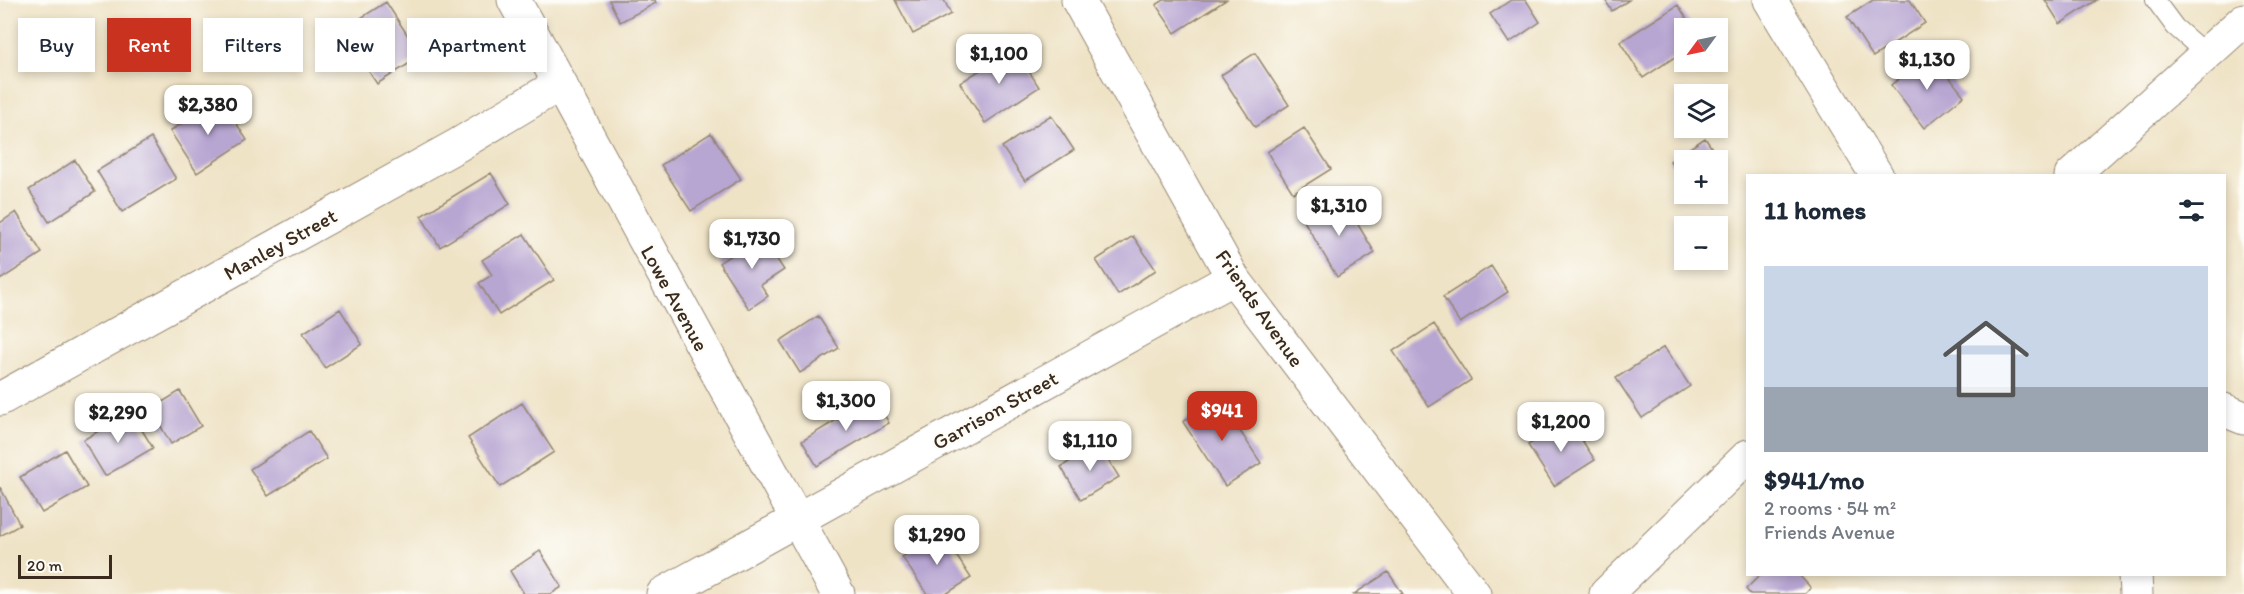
<!DOCTYPE html>
<meta charset="utf-8">
<style>
:root{--surface:#fff;--page:#f2f2f3;--text:#1f2937;--muted:#747a83;--line:#e0e1e3;--accent:#c8321e}
body{margin:0;font-family:Itim,sans-serif;background:var(--page);color:var(--text);height:100vh;display:flex;flex-direction:column;font-size:22px;white-space:nowrap}
*{box-sizing:border-box;margin:0}
p{font-size:20px;color:var(--muted)}
.icon{flex:none;width:33px;height:33px;fill:none;stroke:currentColor;stroke-width:2;stroke-linecap:round;stroke-linejoin:round}
.map{position:relative;flex:1;overflow:hidden}
.panel{position:absolute;left:1746px;top:174px;width:480px;height:402px;display:flex;flex-direction:column;background:var(--surface);border-radius:0px;box-shadow:0 3px 9px #0003}
.panel>*{flex:none}
.top-card{position:absolute;left:18px;top:18px;width:570px;height:54px;display:flex;gap:12px}
.needle{width:39px;rotate:237deg}
.tools{position:absolute;left:1674px;top:18px;display:grid;gap:12px}
.tools a{display:grid;place-items:center;width:54px;height:54px;border-radius:0px;background:var(--surface);box-shadow:0 3px 9px #0003;font-size:30px}
.scale{position:absolute;left:18px;bottom:15px;width:94px;box-sizing:border-box;padding-left:6px;border:3px solid #3b2a1e;border-top:0;font-size:16px;line-height:21px;white-space:nowrap;color:#3b2a1e;-webkit-text-stroke:4px #fdfcf7;paint-order:stroke}
.price{position:absolute;translate:-50% -51px;padding:0 14px;border-radius:12px;background:#fff;color:#222;font-size:20px;line-height:39px;filter:drop-shadow(0 2px 3px #0008)}
.price::after{content:'';position:absolute;left:50%;top:36px;width:18px;height:14px;margin-left:-9px;background:inherit;clip-path:polygon(0 0,100% 0,50% 100%)}
.price.selected{background:var(--accent);color:#fff}
ul{padding:0;list-style:none}
li{display:grid;align-content:center;gap:12px;height:318px;padding:0 18px}
li+li{border-top:2px solid var(--line)}
li span{display:grid;place-items:center;height:186px;border-radius:0px;color:#555}
li>.icon{margin-inline-start:auto}
span .icon{width:108px;height:108px;fill:#fffc;stroke-width:1}
li b{font-size:26px}
h2{display:flex;justify-content:space-between;align-items:center;height:72px;padding:0 18px;font-size:26px}
.chip{padding:0 21px;border-radius:0px;background:var(--surface);box-shadow:0 3px 9px #0003;font-size:21px;line-height:54px}
.chip.selected{background:var(--accent);color:#fff}
.map>svg:first-child{display:block}
</style>
<div class="map">
<svg width="2244" height="594" viewBox="0 0 2244 594">
<rect width="100%" height="100%" fill="#fdfcf7"/>
<filter id="ink" filterUnits="userSpaceOnUse"><feTurbulence type="fractalNoise" baseFrequency=".0167" numOctaves="2"/><feDisplacementMap in="SourceGraphic" scale="12" xChannelSelector="R" yChannelSelector="G"/><feConvolveMatrix kernelMatrix="1 2 1 2 8 2 1 2 1" color-interpolation-filters="sRGB"/></filter>
<filter id="wash" filterUnits="userSpaceOnUse"><feTurbulence type="fractalNoise" baseFrequency=".008" numOctaves="4" result="noise"/><feDisplacementMap in="SourceGraphic" scale="24" xChannelSelector="R" yChannelSelector="G"/><feGaussianBlur stdDeviation="1.35" result="paint"/><feColorMatrix in="noise" values="0 0 0 0 0 0 0 0 0 0 0 0 0 0 0 0 0 1.4 0 .05"/><feComposite in="paint" operator="in"/></filter>
<g filter="url(#wash)">
<rect width="100%" height="100%" fill="#efe3c6"/>
<g id="blocks">
<path fill="#b7a5d2" d="M609,0h46l1,3 -36,19z
M895,0h49l7,14 -38,20z
M1164,0h62l-51,33 -19,-28z
M1511,0h15l14,22 -31,21 -19,-29z
M1605,0h24l-17,11z
M1873,0h37l15,23 -52,34 -26,-40z
M2045,0h52l-37,24z
M386,2l35,54 -44,28 -35,-54z
M1678,5l15,23h-9v23l-41,27 -23,-36z
M1014,48l25,39 -54,36 -25,-40z
M1255,53l34,52 -34,22 -34,-52z
M1931,54l33,42 -40,32 -33,-43z
M220,98l27,42 -50,33 -27,-42z
M1051,115l23,35 -49,31 -23,-34z
M1304,128l27,41 -38,24 -26,-41z
M711,133l30,46 -50,32 -30,-46z
M151,138l25,41 -54,33 -25,-41z
M1705,138l17,25 -4,3v-6h-34v23l-14,-22z
M75,160l20,32 -46,30 -20,-32z
M491,173l19,31 -70,43 -19,-31z
M1342,198l33,55 -38,24 -33,-56z
M16,212l26,41 -42,27v-57z
M524,234l30,46 -55,35 -20,-32 13,-8 -10,-15z
M761,235l23,35 -23,15 7,11 -19,13 -30,-46z
M1133,236l23,34 -38,25 -22,-35z
M1491,266l17,26 -48,31 -17,-26z
M340,309l22,35 -37,24 -22,-35z
M818,316l21,32 -39,25 -20,-32z
M1434,324l37,56 -42,27 -36,-56z
M1664,347l26,39 -48,32 -26,-40z
M180,391l21,35 -30,18 -20,-35z
M874,397l15,26 -72,43 -15,-25z
M1219,399l42,64 -36,23 -42,-64z
M522,403l32,49 -54,35 -32,-49z
M131,412l22,36 -48,28 -22,-36z
M1568,419l27,41 -41,26 -26,-41z
M309,431l18,28 -59,37 -18,-27z
M1098,443l21,34 -38,23 -20,-33z
M65,450l22,37 -45,26 -22,-36z
M0,487l20,38 -20,11z
M941,532l30,46 -25,16h-19l-25,-37z
M540,551l22,36 -11,7h-27l-14,-23z
M1388,572l15,22h-49z
M1761,574h37l13,14 -6,6h-55l-4,-5z"/>
</g>
</g>
<g filter="url(#ink)">
<use href="#blocks" fill-opacity="0" stroke="#958672" stroke-width="1.5"/>
<g fill="none" stroke-linecap="round" stroke-linejoin="round">
<g stroke="#958672" stroke-width="20">
<path id="lane" d="M2155,0l20,27 31,27"/>
</g>
<g stroke="#958672" stroke-width="35">
<path id="street" d="M514,0l324,594
M1078,0l155,278 241,316
M1770,0l107,176
M0,399l458,-254 100,-60
M2224,410l20,8
M2135,574l1,20
M663,594l570,-316"/>
</g>
<g stroke="#958672" stroke-width="35">
<path id="secondary" d="M2071,176l173,-156
M1606,594l142,-138"/>
</g>
<use href="#lane" stroke="#fff" stroke-width="18"/>
<use href="#street" stroke="#fff" stroke-width="33"/>
<use href="#secondary" stroke="#fff" stroke-width="33"/>
</g>
</g>
<g text-anchor="middle" dominant-baseline="central" stroke-width="4.5" stroke-linejoin="round" paint-order="stroke">
<g font-size="21" fill="#3b2a1e" stroke="#fdfcf7">
<text transform="translate(280 244) rotate(-29)">Manley Street</text>
<text transform="translate(675 298) rotate(61)">Lowe Avenue</text>
<text transform="translate(1260 308) rotate(55)">Friends Avenue</text>
<text transform="translate(995 410) rotate(-29)">Garrison Street</text>
</g>
</g>
</svg>
<div class="tools">
<a><svg class="needle" viewBox="-14 -14 28 28"><path d="M0-13l5 13h-10z" fill="#e53935"/><path d="M0 13l5-13h-10z" fill="#747a83"/></svg></a>
<a><svg class="icon" aria-label="layers" viewBox="0 0 24 24"><path d="M12 4l9 5-9 5-9-5zM3 14l9 5 9-5"/></svg></a>
<a>+</a>
<a>−</a>
</div>
<div class="scale">20 m</div>
<b class="price" style="left:999px;top:85px">$1,100</b>
<b class="price" style="left:1927px;top:91px">$1,130</b>
<b class="price" style="left:208px;top:136px">$2,380</b>
<b class="price" style="left:1339px;top:237px">$1,310</b>
<b class="price" style="left:752px;top:270px">$1,730</b>
<b class="price" style="left:846px;top:432px">$1,300</b>
<b class="price selected" style="left:1222px;top:442px">$941</b>
<b class="price" style="left:118px;top:444px">$2,290</b>
<b class="price" style="left:1561px;top:453px">$1,200</b>
<b class="price" style="left:1090px;top:472px">$1,110</b>
<b class="price" style="left:937px;top:566px">$1,290</b>
<div class="top-card">
<a class="chip">Buy</a>
<a class="chip selected">Rent</a>
<a class="chip">Filters</a>
<a class="chip">New</a>
<a class="chip">Apartment</a>
</div>
<section class="panel">
<h2>11 homes<svg class="icon" aria-label="filters" viewBox="0 0 24 24"><path d="M4 7h16M4 17h16"/><circle cx="9" cy="7" r="2"/><circle cx="15" cy="17" r="2"/></svg></h2>
<ul>
<li><span style="background:linear-gradient(#c9d6e8 65%,#9aa5b1 0)"><svg class="icon" aria-label="home" viewBox="0 0 24 24"><path d="M3 11l9-7 9 7M6 9v11h12V9"/></svg></span><div><b>$941/mo</b><p>2 rooms · 54 m²</p><p>Friends Avenue</p></div></li>
</ul>
</section>
</div>
